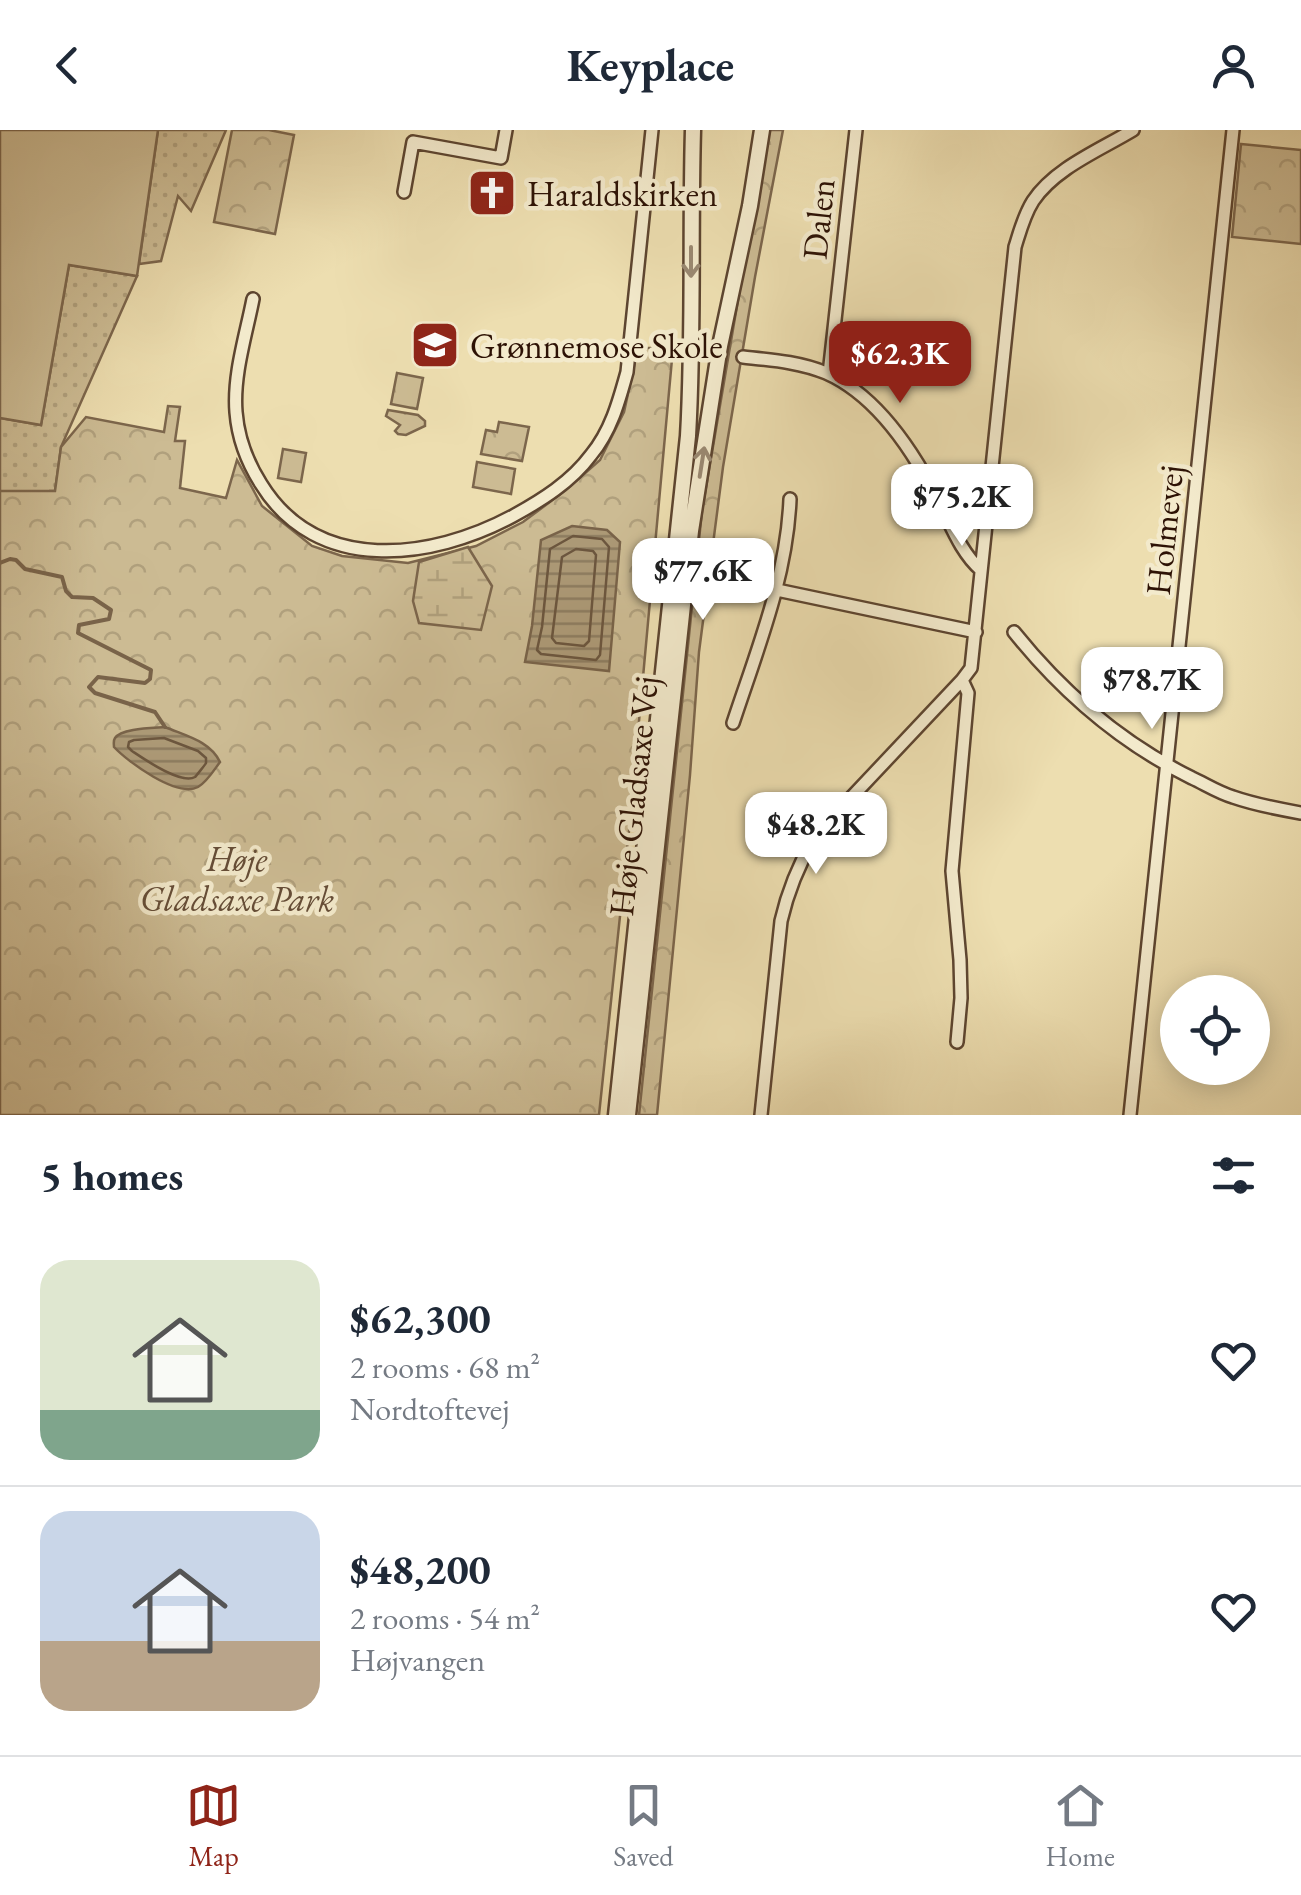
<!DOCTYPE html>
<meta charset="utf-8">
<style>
:root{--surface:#fff;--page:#f2f2f3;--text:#1f2937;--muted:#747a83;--line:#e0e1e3;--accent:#8f2418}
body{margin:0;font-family:"EB Garamond",serif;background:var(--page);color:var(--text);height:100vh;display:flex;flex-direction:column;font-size:38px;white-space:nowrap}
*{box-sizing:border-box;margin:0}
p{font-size:32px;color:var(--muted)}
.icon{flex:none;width:55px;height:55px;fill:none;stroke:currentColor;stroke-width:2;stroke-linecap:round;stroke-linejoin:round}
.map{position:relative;height:985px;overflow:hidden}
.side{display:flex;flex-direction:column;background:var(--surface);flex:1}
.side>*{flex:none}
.fabs{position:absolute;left:1160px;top:845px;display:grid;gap:20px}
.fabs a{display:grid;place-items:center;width:110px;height:110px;border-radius:50%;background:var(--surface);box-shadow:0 5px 25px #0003;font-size:50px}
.price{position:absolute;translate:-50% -85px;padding:0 22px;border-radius:20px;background:#fff;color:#222;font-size:32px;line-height:65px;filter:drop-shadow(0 2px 5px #0008)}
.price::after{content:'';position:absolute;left:50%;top:60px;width:30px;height:22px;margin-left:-15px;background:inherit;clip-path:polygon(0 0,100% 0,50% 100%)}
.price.active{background:var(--accent);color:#fff}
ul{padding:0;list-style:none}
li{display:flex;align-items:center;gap:30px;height:250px;padding:0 40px}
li+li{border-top:2px solid var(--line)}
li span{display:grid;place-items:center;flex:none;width:280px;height:200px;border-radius:30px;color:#555}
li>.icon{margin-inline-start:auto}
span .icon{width:120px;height:120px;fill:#fffc;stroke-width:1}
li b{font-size:42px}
h2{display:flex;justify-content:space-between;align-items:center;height:120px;padding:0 40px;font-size:42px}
header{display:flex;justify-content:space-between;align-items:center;height:130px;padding:0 40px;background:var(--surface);font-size:45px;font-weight:700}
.menu{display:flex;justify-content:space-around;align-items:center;height:140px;border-top:2px solid var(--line);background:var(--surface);font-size:28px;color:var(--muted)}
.menu a{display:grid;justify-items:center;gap:5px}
.menu .active{color:var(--accent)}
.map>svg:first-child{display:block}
</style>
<header><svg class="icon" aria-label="back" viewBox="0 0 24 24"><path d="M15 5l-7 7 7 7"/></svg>Keyplace<svg class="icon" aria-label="person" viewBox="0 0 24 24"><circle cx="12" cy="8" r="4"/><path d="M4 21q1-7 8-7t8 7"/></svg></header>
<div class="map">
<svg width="1301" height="985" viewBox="0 0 1301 985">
<defs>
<pattern id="grass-dots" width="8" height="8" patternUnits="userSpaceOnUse" patternTransform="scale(2.5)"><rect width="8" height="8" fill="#ccbb93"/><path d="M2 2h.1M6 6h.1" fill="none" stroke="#b0a07d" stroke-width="1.8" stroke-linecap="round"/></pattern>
<pattern id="forest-crowns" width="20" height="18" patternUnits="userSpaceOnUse" patternTransform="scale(2.5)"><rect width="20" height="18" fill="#ccbb93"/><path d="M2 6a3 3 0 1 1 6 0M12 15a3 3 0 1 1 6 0" fill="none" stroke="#b0a07d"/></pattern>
<pattern id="wetland-marsh" width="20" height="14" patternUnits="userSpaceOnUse" patternTransform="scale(2.5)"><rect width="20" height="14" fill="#ccbb93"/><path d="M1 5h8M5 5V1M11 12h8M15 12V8" fill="none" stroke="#b0a07d"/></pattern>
<pattern id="water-rules" width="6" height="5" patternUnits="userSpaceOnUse" patternTransform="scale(2.5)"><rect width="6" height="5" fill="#ac9976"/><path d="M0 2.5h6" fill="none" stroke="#8c7b5f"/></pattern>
</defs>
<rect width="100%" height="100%" fill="#eddeb0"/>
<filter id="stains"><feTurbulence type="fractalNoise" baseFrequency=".002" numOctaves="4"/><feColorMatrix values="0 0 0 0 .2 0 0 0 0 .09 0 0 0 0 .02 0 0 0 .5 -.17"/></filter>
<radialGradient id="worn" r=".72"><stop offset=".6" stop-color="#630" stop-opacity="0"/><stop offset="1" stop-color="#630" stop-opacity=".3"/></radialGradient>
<path fill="url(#grass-dots)" stroke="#7c664c" stroke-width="2.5" d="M158,0h68l-35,81 -13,-15 -17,65 -22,3z
M69,135l68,11 -76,171 -6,44h-5l-50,356 21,-355 -21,-1v-73l41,7z"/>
<path fill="url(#forest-crowns)" stroke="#7c664c" stroke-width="2.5" d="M232,0h37l25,5 -19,99 -61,-12z
M767,0h16l-28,147 -32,190 -24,185 -9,123 -33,340h-18l63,-604z
M1241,14l60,6v94l-69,-7z
M638,218h35l-44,483 -30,284h-599v-624h55l6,-44 25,-30 78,15 4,-26 12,1 -5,34h10l-5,47 46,10 11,-38 25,46 50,40 30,10 66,7 68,-17 47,-24 43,-32 34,-30 24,-48z
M397,243l26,5 -6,31 -26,-5z
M388,280l30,5 7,6v5l-19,9 -8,-1 -3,-3 5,-6 -14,-9z
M499,292l30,5 -7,34 -41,-7 5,-24 11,2z"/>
<path fill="url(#wetland-marsh)" stroke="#7c664c" stroke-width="2.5" d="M468,417l24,39 -11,44 -62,-7 -6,-22 6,-39z"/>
<path fill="#ccbb93" stroke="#7c664c" stroke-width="2.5" d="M0,0h158l-21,146 -68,-11 -28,160 -41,-7z
M283,319l23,4 -5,29 -23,-4z
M477,332l38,7 -4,25 -38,-7z"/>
<path fill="url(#water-rules)" stroke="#796349" stroke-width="2.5" d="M572,396l35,4 13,12 -11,129 -84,-9 7,-36 9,-86z
M165,597c21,9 45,14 55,35 -6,8 -13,20 -22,25 -21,11 -70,-25 -84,-40 0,-3 -1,-6 1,-9 6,-10 39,-10 50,-11z"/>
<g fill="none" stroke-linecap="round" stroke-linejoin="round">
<path stroke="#6c563e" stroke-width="2.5" d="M573,406l29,3 7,8 -9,108 -4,5 -55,-6 -4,-4 5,-23 8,-78z
M576,419l17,2 3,4 -7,86 -5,5 -28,-3 -4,-5 10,-81z
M164,608l34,13 8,7v5c-1,2 -10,13 -11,14 -14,8 -51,-18 -63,-26l-4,-4 1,-5 5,-2z"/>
<path stroke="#796349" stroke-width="4" d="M0,433l10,-4 6,1 9,9 37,8 4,14 6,6 21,1 18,12 -2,9 -30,6 -1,8 73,37 -1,9 -5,4 -47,-6 -9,10 6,6 60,19 10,15"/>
<g stroke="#5d4530" stroke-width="16">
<path id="minor" d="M404,62l9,-50 88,16 5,-28
M253,169c-7,36 -20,76 -17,113 2,26 11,50 25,72 56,91 170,76 252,32 29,-16 58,-34 78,-61 20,-24 28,-54 36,-83l25,-242
M743,227c28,3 57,5 83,16 50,22 87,78 111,125 13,24 23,54 44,72
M829,244l27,-244
M777,460l199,42
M1014,502c49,61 107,111 178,146 13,6 27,15 41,19 23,8 45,12 68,16
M733,593c24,-73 54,-146 57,-224
M957,912l4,-44 -1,-38 -8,-89 16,-178 -6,-13 9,-12 44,-421c5,-16 9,-32 18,-46 22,-33 67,-51 100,-71
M761,985l20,-194c7,-31 18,-57 34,-85l147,-156
M1130,985l103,-985"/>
</g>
<g stroke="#5d4530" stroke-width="19">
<path id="tertiary" d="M616,985l72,-679c6,-102 2,-204 5,-306
M628,985l63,-584 29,-185 30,-140 12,-76"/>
</g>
<use href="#minor" stroke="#f3eacc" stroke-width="11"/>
<use href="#tertiary" stroke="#f3eacc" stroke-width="14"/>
</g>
<defs><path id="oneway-shaft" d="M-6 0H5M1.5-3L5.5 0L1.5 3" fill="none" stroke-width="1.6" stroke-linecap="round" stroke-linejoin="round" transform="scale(2.5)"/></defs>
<g stroke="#9a8972">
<use href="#oneway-shaft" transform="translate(691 132) rotate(90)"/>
<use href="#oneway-shaft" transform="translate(702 332) rotate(-81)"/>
</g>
<defs>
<g id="church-square" transform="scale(2.5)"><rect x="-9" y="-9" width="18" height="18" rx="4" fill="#8f2418" stroke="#f3eacc"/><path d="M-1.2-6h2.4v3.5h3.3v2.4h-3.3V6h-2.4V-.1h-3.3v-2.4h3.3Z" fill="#fff"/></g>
<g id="school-square" transform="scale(2.5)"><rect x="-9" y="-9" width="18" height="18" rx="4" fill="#8f2418" stroke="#f3eacc"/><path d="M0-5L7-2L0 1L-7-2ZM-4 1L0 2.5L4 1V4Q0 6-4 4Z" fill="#fff"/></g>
</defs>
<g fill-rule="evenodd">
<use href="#church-square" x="492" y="63"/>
<use href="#school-square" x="435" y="215"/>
</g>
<g text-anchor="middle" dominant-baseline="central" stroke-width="9" stroke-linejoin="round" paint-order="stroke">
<g font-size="35" fill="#2d1205" stroke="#f3eacc" text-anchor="start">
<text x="527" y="63">Haraldskirken</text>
<text x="470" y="215">Grønnemose Skole</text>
</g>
<g font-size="35" fill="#2d1205" stroke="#f3eacc">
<text transform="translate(818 89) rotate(-84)">Dalen</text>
<text transform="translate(1164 400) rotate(-84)">Holmevej</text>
<text transform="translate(633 666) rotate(-84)">Høje Gladsaxe Vej</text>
</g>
<g font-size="35" font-style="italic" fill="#654d37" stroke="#f3eacc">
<text x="237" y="728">Høje<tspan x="237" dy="40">Gladsaxe Park</tspan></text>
</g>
</g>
<rect width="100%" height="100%" filter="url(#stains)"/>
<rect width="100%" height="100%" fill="url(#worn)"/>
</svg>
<div class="fabs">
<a><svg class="icon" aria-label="locate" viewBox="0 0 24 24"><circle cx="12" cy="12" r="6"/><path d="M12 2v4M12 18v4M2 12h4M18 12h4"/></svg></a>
</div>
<b class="price active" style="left:900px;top:276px">$62.3K</b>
<b class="price" style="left:962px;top:419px">$75.2K</b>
<b class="price" style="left:703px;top:493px">$77.6K</b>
<b class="price" style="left:1152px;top:602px">$78.7K</b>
<b class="price" style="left:816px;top:747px">$48.2K</b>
</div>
<section class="side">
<h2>5 homes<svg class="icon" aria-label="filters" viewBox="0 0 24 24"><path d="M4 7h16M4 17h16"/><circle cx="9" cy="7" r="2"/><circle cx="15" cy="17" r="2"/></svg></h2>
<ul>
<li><span style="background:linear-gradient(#dfe7d0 75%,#7fa58c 0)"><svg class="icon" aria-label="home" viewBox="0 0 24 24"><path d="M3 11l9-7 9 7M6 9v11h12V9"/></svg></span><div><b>$62,300</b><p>2 rooms · 68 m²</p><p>Nordtoftevej</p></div><svg class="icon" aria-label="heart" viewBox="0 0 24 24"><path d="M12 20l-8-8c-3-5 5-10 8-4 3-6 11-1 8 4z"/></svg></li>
<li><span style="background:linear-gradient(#c9d6e8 65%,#b9a48a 0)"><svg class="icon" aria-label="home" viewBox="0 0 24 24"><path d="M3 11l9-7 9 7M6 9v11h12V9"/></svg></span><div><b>$48,200</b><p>2 rooms · 54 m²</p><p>Højvangen</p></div><svg class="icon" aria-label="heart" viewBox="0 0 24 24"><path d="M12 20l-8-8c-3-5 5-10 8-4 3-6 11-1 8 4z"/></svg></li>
</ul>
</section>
<nav class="menu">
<a class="active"><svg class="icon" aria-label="map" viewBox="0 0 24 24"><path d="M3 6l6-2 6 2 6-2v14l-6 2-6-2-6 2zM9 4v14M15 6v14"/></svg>Map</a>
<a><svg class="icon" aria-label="saved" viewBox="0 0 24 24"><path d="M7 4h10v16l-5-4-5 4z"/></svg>Saved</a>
<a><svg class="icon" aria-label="home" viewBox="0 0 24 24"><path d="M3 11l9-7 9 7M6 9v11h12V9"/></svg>Home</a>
</nav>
